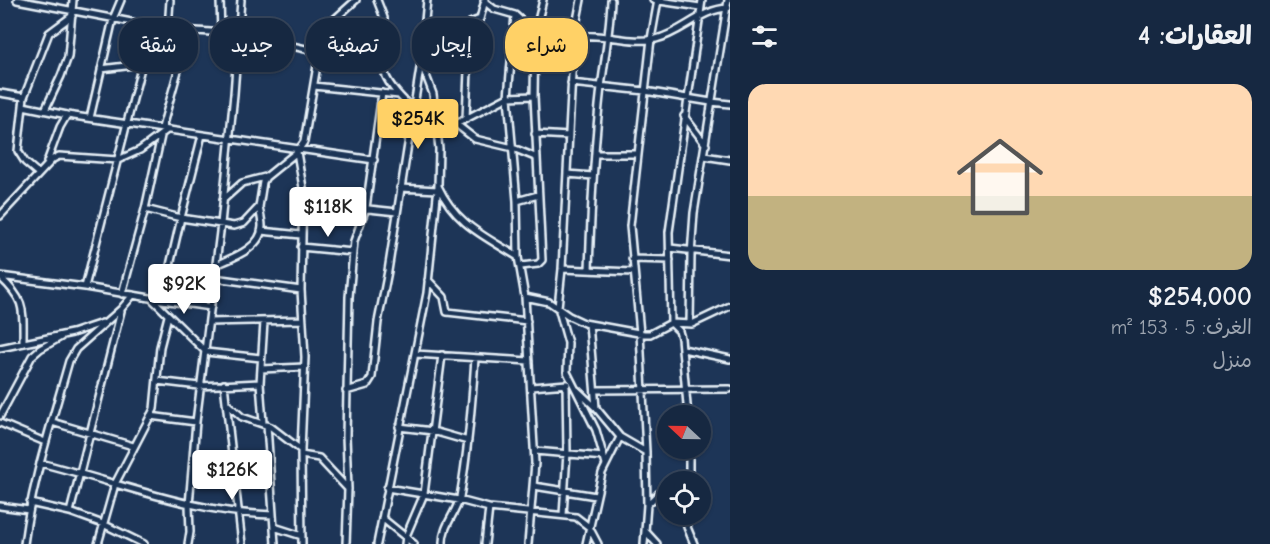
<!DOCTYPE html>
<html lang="ar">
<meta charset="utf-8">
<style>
:root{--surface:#162841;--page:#1f3048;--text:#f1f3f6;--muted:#9ea6b1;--line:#35445a;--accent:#ffd166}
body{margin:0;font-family:"Comic Neue","Playpen Sans Arabic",sans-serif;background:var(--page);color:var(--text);direction:rtl;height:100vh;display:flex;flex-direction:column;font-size:22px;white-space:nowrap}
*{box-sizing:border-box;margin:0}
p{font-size:20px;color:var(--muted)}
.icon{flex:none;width:33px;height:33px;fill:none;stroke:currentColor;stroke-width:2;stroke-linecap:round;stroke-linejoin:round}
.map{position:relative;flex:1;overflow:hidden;direction:ltr}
.details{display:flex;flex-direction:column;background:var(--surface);width:540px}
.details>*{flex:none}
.banner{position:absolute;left:18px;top:18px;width:570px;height:54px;direction:rtl;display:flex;gap:12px}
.needle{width:39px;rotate:292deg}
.controls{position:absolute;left:657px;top:405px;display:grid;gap:12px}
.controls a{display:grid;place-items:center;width:54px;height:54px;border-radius:50%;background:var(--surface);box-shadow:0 2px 4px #0004,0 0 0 2px var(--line);font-size:30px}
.price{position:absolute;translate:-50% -51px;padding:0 14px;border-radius:6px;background:#fff;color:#222;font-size:20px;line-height:39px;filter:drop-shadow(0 2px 3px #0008)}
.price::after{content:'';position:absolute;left:50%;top:36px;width:18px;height:14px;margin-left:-9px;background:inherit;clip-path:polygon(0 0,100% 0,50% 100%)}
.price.selected{background:var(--accent);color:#111}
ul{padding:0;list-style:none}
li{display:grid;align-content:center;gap:12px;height:318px;padding:0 18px}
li+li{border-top:2px solid var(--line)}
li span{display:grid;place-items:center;height:186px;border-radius:18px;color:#555}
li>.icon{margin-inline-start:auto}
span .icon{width:108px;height:108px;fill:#fffc;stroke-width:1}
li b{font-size:26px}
h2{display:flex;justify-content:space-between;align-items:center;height:72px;padding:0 18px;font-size:26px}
.tag{padding:0 21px;border-radius:24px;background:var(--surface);box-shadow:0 2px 4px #0004,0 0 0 2px var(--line);font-size:21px;line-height:54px}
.tag.selected{background:var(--accent);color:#111}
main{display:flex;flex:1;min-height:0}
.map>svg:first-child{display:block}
</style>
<main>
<section class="details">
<h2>العقارات: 4<svg class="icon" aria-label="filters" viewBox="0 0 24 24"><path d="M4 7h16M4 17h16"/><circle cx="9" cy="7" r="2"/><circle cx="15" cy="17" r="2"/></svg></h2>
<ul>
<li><span style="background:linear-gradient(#ffd9b3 60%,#c2b280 0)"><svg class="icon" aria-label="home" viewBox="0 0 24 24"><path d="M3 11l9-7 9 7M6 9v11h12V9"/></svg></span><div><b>$254,000</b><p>الغرف: 5 · 153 m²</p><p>منزل</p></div></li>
</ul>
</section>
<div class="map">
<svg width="730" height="544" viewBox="0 0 730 544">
<rect width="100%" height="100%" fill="#1d3557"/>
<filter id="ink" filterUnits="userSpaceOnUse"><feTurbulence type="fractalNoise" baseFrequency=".0167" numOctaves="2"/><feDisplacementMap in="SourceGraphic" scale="12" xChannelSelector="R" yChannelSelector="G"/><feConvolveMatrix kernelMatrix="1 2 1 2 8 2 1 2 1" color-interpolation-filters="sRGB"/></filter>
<g filter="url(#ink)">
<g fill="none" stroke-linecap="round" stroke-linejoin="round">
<g stroke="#e8f1f8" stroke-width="10">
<path id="street" d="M17,0l151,29 71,5 80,18 66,9
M220,0l1,33
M377,0l7,18 1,56c7,20 37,41 51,60
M581,0l-7,35 -12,234 -4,38 10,36 -1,29 29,58 10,35
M653,0l47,7
M484,1l10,8 21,6 20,18c20,1 41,2 61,3 20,1 40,7 60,3 26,-6 45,-30 72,-31
M515,15l-7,82 9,104 1,56 7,40 10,166 -7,81
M101,69l41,-5
M571,83l74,8 66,11 19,2
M314,86l85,9
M0,93l24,4
M23,106l44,9 307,45
M45,110l16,-34 7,-19 5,-57
M684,116l22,29
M90,118l23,-99 8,-19
M466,118l4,-95 10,-4 5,-19
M436,124h20l52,-27 26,-1
M456,124l19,15 38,9 22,9
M162,128l27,-97
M535,134l34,2
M297,152l6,36 -2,102 4,67 -4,93 1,94
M596,154h42
M704,156l26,4
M47,162l13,-35 7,-12
M39,174l-14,-12 -7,-11 6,-54 25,-64 23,-17
M567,174l26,2
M438,186c18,39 47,50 80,71
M400,188l38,2
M223,200l19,-17 23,-6
M517,201l21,-6
M302,202l95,10
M145,209l36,9 21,-83
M0,216l53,-57 6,-3 59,4 22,-10 27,-20
M261,231l40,4
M301,247l52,5
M670,248l60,7
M632,259l38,1
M216,265c16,-7 46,-17 46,-39 0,-6 -2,-13 -3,-19
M521,266l17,-2 4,-4 -8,-164 1,-63 8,-33
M562,269l71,3
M589,270c2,-61 5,-122 12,-183 4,-29 9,-58 10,-87
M0,276l85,11 77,13 19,-82 53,8 10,-3 15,-16 4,-25 3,-5 31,-25 7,-10 18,-106 5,-10 29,-26
M0,277c26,24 23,32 23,66
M214,278l87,12
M428,280l16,17 3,15 80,9
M85,287l57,-223 8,-16 18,-19 2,-29
M122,294l23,-85 16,-73
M525,297l24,5 20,14 15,7 60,11h6l21,-11 21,1 38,-18
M152,299l54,53 55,6
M162,300l49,7
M209,322l93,-2
M589,324l7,84
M690,324l1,-69 3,-42 34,-213
M0,348l72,-15 30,-10
M683,349l47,10
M415,354l114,7
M261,369l44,-2
M157,381l42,5 61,-3
M224,384l18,160
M531,387l36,-3
M577,390l19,18 24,29 26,15
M595,390l135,-1
M346,391l21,-6 5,-8 6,-55 10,-51 33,-209 6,-62
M227,404l15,13 29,10 30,23
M0,416l32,-60 8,-7 21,-12
M150,416l46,6
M688,416l-7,-78 -2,-7 -8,-8 -2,-91 33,-232
M52,422l81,24
M0,423l45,19
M263,423l-3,-40 4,-61
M267,425l8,119
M399,427l34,4 35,10
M689,448v34
M535,451l69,6
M301,455l18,3 29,31
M40,463c78,19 152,50 233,52
M534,486l62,10
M387,488l72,12 30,8 87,9 13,10 9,17
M30,503l40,9 33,12 41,20
M647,505l11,-11 10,-4
M0,506l29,4
M70,512l51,-201
M686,514l1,13 7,17
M563,515l4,-62 -1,-69
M382,518l32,26
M274,527l28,9
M646,532l11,12
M24,544c8,-63 28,-122 45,-183l7,-12 45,-40 12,-14
M98,544l17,-60 39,-75 6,-62 8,-31
M188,544l2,-12 -1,-27 7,-83 25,-198 13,-130 7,-94
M346,544l2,-55 -2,-53 3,-139 5,-56 12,-33 16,-115
M377,544l50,-251 11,-107 1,-37 -6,-55 -12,-32
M405,544l1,-8 18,-42 18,-139
M443,544c-1,-18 13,-30 17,-47 8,-46 12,-92 15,-139
M485,544l4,-36
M586,544l16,-71 18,-36
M644,544l3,-39 -1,-53 -6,-119 -10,-107 21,-187 7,-39"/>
</g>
<use href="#street" stroke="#1d3557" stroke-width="5"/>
</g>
</g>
</svg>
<div class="controls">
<a><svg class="needle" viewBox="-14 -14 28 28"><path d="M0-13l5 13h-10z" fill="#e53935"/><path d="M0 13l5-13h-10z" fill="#9ea6b1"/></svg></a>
<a><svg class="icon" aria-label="locate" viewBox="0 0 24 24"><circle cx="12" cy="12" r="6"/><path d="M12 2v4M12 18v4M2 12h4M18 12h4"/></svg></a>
</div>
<b class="price selected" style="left:418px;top:150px">$254K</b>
<b class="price" style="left:328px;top:238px">$118K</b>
<b class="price" style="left:184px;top:315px">$92K</b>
<b class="price" style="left:232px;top:501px">$126K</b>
<div class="banner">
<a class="tag selected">شراء</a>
<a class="tag">إيجار</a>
<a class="tag">تصفية</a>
<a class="tag">جديد</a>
<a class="tag">شقة</a>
</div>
</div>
</main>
